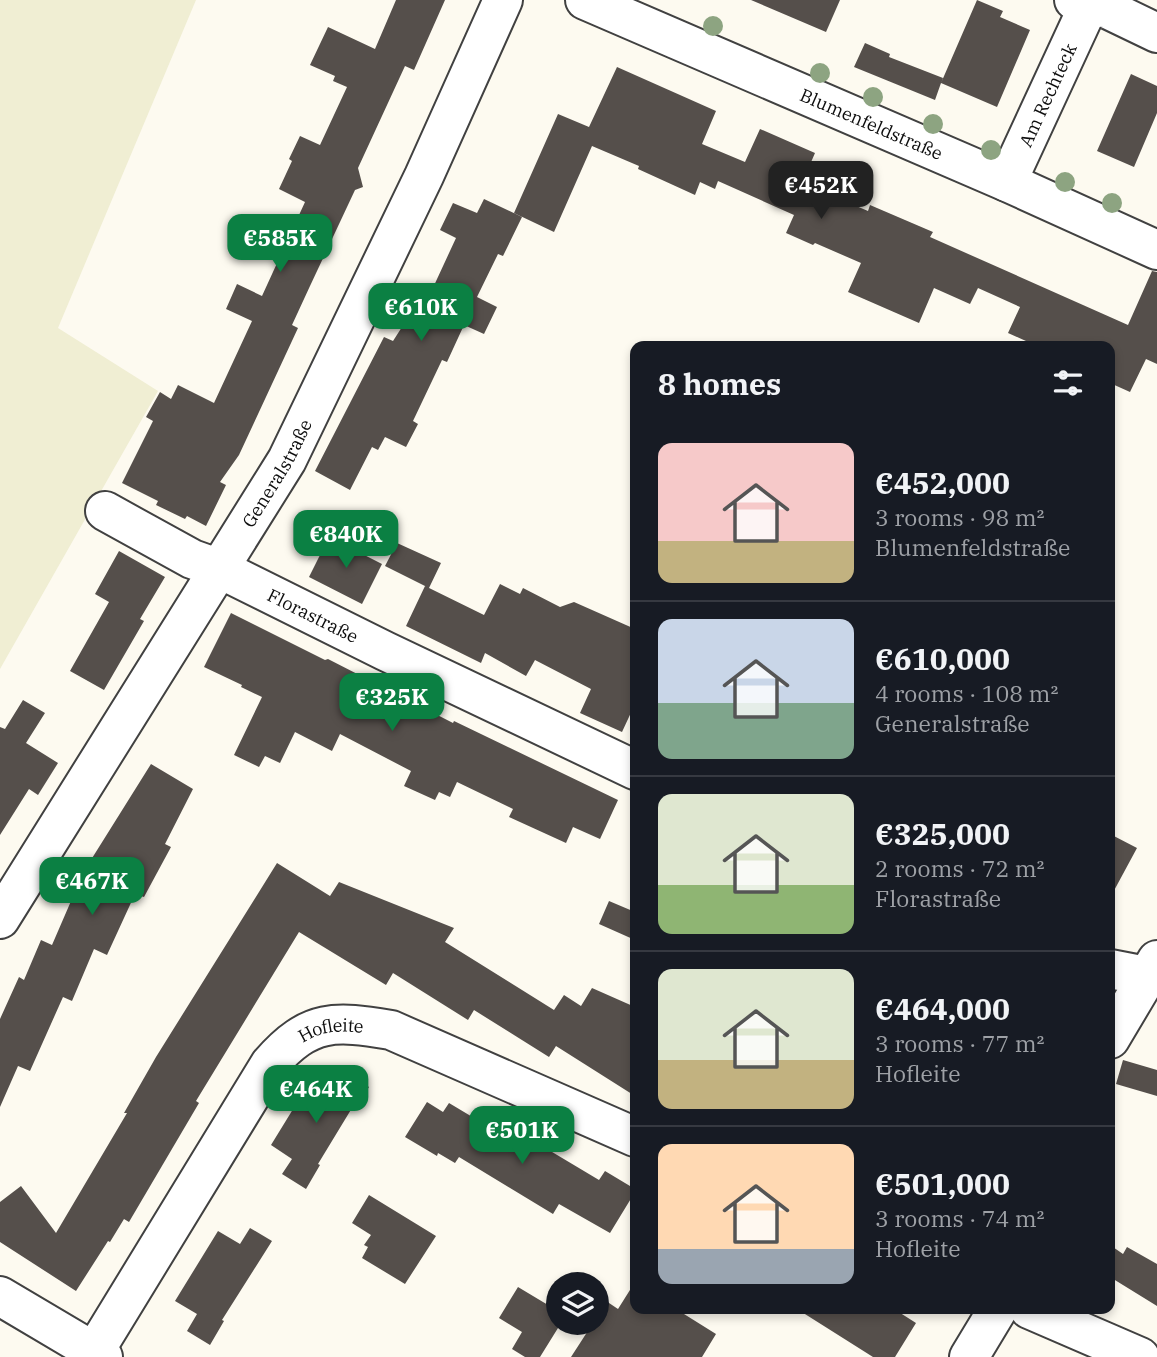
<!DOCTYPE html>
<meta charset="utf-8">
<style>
:root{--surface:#171b24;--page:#20242c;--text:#f1f3f6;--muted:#9ea1a6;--line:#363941;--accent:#0b8043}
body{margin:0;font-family:"IBM Plex Serif",serif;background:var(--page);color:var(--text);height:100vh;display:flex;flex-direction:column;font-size:26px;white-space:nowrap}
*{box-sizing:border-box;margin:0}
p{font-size:23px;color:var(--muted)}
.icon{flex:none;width:38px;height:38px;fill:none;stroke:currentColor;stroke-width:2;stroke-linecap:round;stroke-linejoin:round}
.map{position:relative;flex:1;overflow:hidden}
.panel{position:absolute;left:630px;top:341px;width:485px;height:973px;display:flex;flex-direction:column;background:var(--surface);border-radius:14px;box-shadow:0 4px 10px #0003}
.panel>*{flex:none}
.fabs{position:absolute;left:546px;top:1272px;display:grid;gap:14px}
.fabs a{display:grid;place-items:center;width:63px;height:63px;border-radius:50%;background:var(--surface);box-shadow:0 4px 10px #0003;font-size:35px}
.price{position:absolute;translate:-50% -60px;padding:0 16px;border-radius:14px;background:var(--accent);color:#fff;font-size:23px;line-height:46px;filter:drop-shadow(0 2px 4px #0008)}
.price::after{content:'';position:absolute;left:50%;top:42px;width:21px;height:16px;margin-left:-10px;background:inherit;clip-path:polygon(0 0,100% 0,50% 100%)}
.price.on{background:#222;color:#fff}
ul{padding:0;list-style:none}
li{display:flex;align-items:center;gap:21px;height:175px;padding:0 28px}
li+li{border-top:2px solid var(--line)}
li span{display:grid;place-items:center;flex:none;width:196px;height:140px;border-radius:14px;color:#555}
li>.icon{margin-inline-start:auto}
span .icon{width:84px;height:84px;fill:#fffc;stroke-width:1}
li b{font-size:30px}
h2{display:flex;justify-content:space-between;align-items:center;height:84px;padding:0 28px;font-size:30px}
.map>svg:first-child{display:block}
</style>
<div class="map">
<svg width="1157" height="1357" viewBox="0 0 1157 1357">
<rect width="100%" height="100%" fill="#fdfaf0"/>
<path fill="#f0eed3" d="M0,0h196l-138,328 100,63 -158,278z"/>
<path fill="#554f4b" d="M396,0h49l-31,70 -9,-4 -47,102 5,19 -8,3 -45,96 -18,39 6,3 -59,127 -19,27 6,3 -20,41 -19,-10 -2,3 -29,-14 2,-4 -36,-18 31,-62 -7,-4 14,-25 11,7 7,-14 36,18 38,-82 -26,-12 11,-25 25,12 43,-94 -26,-13 13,-28 -3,-2 11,-23 20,9 27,-58 -14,-6 2,-5 -25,-11 18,-38 47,22z
M751,0h89l-14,32z
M977,0l26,11 -3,6 30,13 -33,77 -56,-24 -6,17 -81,-33 11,-24 25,11 -1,3 54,21 -2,5z
M617,67l99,44 -14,33 43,18 15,-33 55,24 -13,30 66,28 2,-6 63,27 -3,5 198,88 24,-54 5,1v92l-11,-5 -16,33 -20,-9v-37h-73l-29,-13 12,-26 -42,-19 -8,16 -36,-16 -15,35 -71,-31 13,-29 -46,-20 -2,2 -27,-12 8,-18 -76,-34 -3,8 -15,-7 -5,13 -57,-26 1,-3 -47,-20 -38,86 -40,-19 44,-99 31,13z
M1131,74l26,12v27l-23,54 -37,-16z
M484,199l38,18 -19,39 -5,-2 -21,43 20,10 -13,27 -20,-9 -17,37 -5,-2 -29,61 5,3 -12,23 -21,-10 -7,13 -6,-3 -22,43 -35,-19 69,-134 9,4 25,-39 7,3 31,-67 -16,-8 13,-27 24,10z
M329,537l53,27 -20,40 -53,-27z
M397,543l44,20 -12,25 -44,-22z
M119,551l46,26 -25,42 4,2 -40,69 -34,-19 39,-69 -14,-8z
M500,584l20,10 3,-6 37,19 14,-5 61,27v75l-13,28 -42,-19 11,-24 -56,-29 -9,16 -41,-23 -4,10 -75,-37 19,-40 59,29z
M231,613l94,47 3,-1 125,64 1,-2 164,79 -18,39 -27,-12 -7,16 -57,-26 4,-8 -56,-27 -7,15 -11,-5 -4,8 -31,-14 7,-15 -71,-37 -8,17 -37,-19 -15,31 -15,-7 -6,11 -25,-12 28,-58 -21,-10 1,-2 -38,-18z
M23,700l22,13 -19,30 32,20 -20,32 -9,-6 -29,46v-108l5,2z
M151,764l42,25 -28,55 6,3 -27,50 -9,-3 -28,61 -13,-6 -22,52 -9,-4 -33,74 -12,-5 -18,41v-88l19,-42 5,3 17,-40 11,5 32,-74z
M1110,834l27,14 -27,50z
M277,863l53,33 9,-14 115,46 -9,14 109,68 10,-15 17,11 11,-18 43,19v89l-79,-50 -7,11 -75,-47 -6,10 -75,-47 -7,12 -87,-53 -103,169 3,2 -70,119 -5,-3 -14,23 -2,-1 -32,50 -76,-49v-40l21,-16 35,47 71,-120h-3l32,-56z
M609,901l26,11v28l-36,-16z
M1123,1060l34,10v26l-41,-12z
M345,1072l24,15 -15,23 -2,-2 -34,56 2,1 -14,24 -24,-15 10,-15 -21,-14 43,-70 21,13z
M427,1102l16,10 6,-9 72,43 6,-9 72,43 6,-9 30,18v3l-25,41 -51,-29 -6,10 -94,-57 -4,6 -17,-10 -1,3 -32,-19z
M369,1195l67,41 -31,48 -43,-26 6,-11 -4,-2 7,-10 -19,-12z
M250,1228l22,13 -50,79 2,1 -14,24 -23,-14 10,-17 -22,-13 43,-70 22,13z
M1110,1245l13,9 4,-7 30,17v42l-47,-29z
M635,1282v27h41l40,25 -14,23h-131l22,-34h4v-7l9,-15 12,8z
M518,1287l40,24v17l-18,29h-15l-13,-8 10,-17 -23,-14z
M797,1309h97l22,14 -21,34h-22z"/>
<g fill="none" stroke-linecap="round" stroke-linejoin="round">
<g stroke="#414141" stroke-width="42">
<g id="minor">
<path id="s1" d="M585,0l422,182 150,68"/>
<path d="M1074,0l14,7 17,1 52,25"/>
<path id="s2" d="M1007,182l81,-175"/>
<path id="s3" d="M105,511l87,48 28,10 165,82 250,119"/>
<path id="s4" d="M0,919l287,-459 137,-284 79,-176"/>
<path d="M1110,969l47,9"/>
<path d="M1110,1039l47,-79"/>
<path d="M0,1296l103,61"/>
<path d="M1029,1309l111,48"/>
<path id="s5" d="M94,1352l176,-288c40,-46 65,-43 121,-34l244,107"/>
<path d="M969,1357l29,-48"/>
</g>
</g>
<use href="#minor" stroke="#fff" stroke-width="38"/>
</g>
<g fill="#8da481">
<circle cx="713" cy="26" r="10"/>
<circle cx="820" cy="73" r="10"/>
<circle cx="873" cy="97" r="10"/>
<circle cx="933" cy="124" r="10"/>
<circle cx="991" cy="150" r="10"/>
<circle cx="1065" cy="182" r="10"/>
<circle cx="1112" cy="203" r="10"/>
</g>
<g text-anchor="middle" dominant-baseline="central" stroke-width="7" stroke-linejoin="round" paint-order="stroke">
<g font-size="18" fill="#0e0e0e" stroke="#fff">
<text stroke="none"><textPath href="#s2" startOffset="96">Am Rechteck</textPath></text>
<text stroke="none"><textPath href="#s1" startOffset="312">Blumenfeldstraße</textPath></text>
<text stroke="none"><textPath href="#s4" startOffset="525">Generalstraße</textPath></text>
<text stroke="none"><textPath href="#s3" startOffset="233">Florastraße</textPath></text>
<text stroke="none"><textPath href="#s5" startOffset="411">Hofleite</textPath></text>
</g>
</g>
</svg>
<div class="fabs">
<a><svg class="icon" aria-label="layers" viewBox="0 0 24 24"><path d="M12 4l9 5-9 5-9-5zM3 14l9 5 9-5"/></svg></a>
</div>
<b class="price on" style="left:821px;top:221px">€452K</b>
<b class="price" style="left:280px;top:274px">€585K</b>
<b class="price" style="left:421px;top:343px">€610K</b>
<b class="price" style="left:346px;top:570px">€840K</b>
<b class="price" style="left:392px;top:733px">€325K</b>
<b class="price" style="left:92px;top:917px">€467K</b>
<b class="price" style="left:316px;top:1125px">€464K</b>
<b class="price" style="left:522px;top:1166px">€501K</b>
<section class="panel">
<h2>8 homes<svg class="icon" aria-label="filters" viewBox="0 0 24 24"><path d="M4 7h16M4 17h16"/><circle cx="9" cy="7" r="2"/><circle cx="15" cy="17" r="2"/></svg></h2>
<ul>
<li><span style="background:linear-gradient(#f6c9c9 70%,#c2b280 0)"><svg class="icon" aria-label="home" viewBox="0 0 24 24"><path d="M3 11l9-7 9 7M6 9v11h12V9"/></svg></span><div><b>€452,000</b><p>3 rooms · 98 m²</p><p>Blumenfeldstraße</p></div></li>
<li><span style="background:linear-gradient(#c9d6e8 60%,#7fa58c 0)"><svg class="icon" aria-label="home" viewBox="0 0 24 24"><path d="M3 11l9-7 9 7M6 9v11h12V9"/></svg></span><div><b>€610,000</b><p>4 rooms · 108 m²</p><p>Generalstraße</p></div></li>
<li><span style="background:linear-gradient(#dfe7d0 65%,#8fb573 0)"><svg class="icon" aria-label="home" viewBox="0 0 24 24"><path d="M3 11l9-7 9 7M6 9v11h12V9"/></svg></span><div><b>€325,000</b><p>2 rooms · 72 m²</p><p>Florastraße</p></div></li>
<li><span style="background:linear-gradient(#dfe7d0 65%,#c2b280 0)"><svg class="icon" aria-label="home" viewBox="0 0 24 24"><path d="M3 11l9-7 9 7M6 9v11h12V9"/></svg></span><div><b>€464,000</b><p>3 rooms · 77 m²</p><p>Hofleite</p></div></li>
<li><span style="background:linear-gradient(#ffd9b3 75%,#9aa5b1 0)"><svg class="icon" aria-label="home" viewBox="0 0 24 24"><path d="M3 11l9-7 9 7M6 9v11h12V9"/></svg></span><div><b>€501,000</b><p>3 rooms · 74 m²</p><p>Hofleite</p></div></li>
</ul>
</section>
</div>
